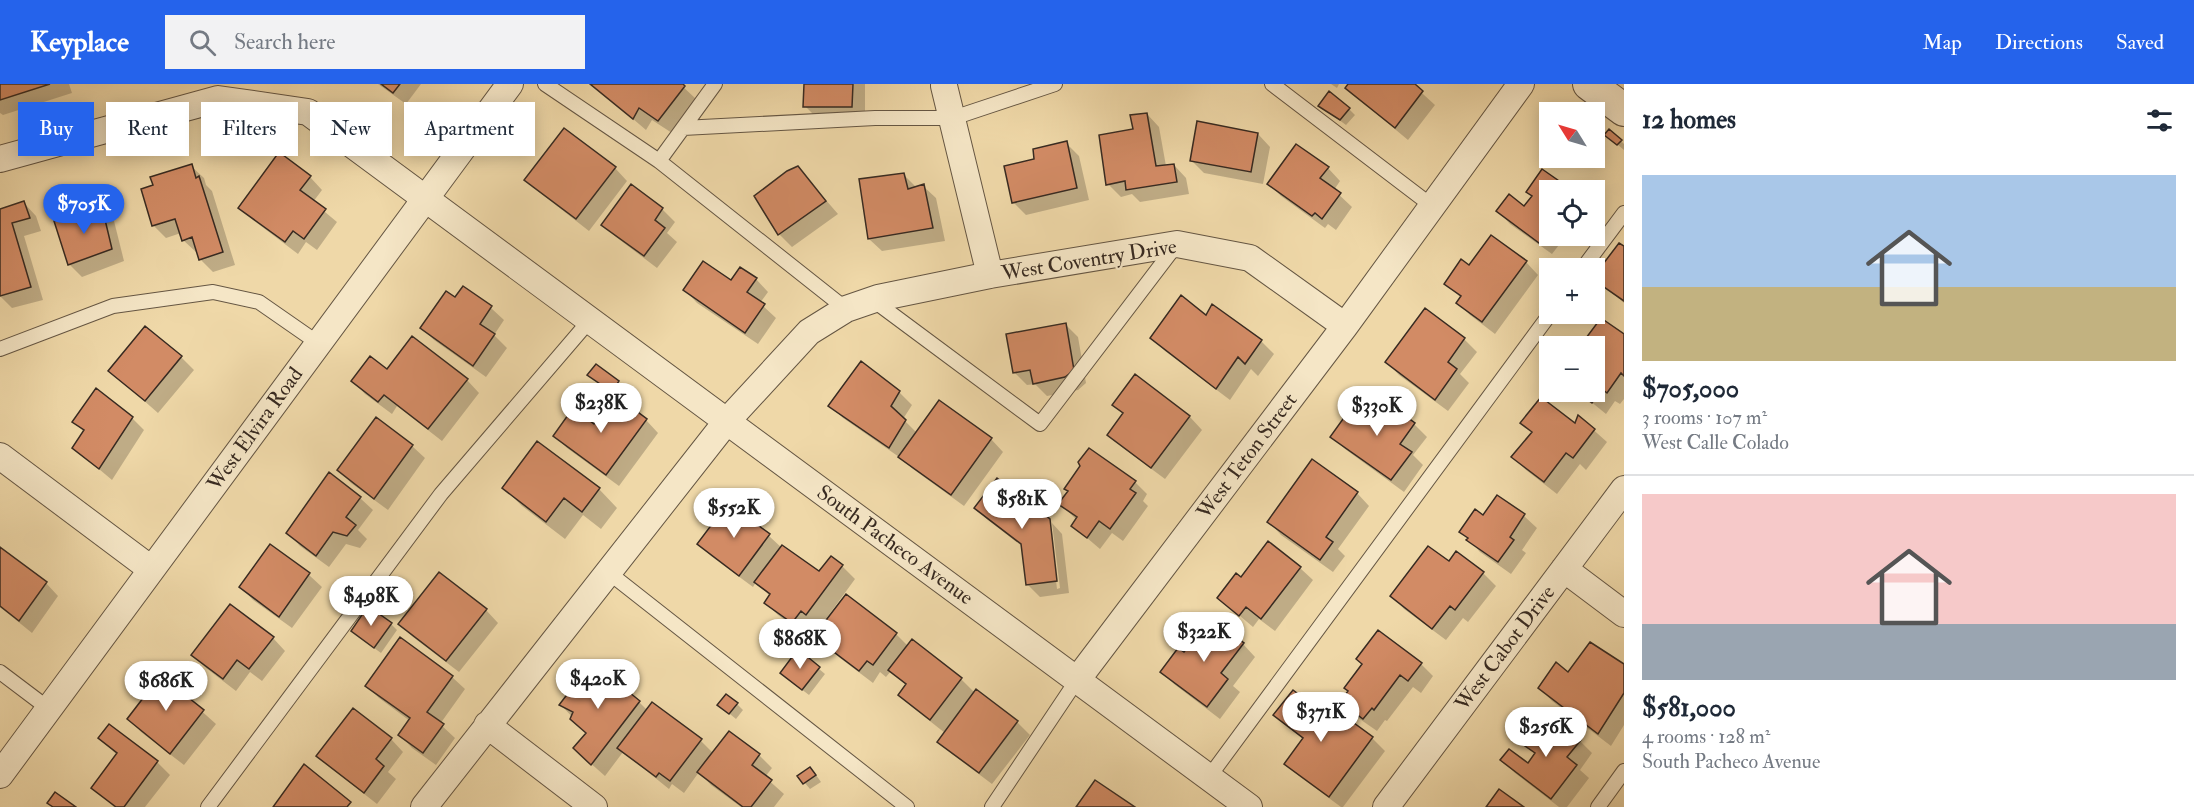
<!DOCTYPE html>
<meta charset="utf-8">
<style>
:root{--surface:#fff;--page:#f2f2f3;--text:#1f2937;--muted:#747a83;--line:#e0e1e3;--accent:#2563eb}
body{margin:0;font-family:"IM FELL Double Pica",serif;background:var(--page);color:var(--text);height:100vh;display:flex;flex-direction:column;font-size:22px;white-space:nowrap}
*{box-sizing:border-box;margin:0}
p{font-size:20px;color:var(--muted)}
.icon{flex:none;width:33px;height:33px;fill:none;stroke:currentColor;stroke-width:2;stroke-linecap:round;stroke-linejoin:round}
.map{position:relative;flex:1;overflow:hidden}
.panel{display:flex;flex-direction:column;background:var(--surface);width:570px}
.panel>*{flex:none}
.hud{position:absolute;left:18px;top:18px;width:570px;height:54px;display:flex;gap:12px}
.needle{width:39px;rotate:307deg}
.buttons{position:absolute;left:1539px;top:18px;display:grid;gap:12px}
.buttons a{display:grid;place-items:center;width:66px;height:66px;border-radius:0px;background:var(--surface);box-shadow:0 3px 15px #0003;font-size:30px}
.price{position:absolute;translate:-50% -51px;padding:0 14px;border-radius:21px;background:#fff;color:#222;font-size:20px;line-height:39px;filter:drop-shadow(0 2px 3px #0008)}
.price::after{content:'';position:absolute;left:50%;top:36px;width:18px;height:14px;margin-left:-9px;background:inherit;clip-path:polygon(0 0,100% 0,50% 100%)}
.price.selected{background:var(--accent);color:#fff}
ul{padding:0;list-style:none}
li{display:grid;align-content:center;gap:12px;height:318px;padding:0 18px}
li+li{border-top:2px solid var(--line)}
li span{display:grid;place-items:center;height:186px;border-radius:0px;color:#555}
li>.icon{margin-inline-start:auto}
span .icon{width:108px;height:108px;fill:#fffc;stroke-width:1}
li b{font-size:26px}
h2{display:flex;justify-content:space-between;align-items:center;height:72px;padding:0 18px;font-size:26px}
.tag{padding:0 21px;border-radius:0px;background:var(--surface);box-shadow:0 3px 15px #0003;font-size:21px;line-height:54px}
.tag.selected{background:var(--accent);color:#fff}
header{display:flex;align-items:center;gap:36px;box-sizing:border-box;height:84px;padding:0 30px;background:var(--accent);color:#fff}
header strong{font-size:28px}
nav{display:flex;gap:33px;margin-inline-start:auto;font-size:21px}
.search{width:420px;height:54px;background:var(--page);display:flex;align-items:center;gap:15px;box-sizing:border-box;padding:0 21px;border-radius:0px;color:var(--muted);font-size:22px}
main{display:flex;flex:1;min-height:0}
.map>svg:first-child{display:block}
</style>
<header>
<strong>Keyplace</strong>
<div class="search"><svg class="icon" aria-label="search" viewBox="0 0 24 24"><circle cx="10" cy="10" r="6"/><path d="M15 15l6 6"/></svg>Search here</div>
<nav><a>Map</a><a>Directions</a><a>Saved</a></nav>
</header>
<main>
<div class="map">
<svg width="1624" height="723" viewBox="0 0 1624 723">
<rect width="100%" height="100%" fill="#efd8a8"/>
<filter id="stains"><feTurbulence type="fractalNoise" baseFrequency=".00333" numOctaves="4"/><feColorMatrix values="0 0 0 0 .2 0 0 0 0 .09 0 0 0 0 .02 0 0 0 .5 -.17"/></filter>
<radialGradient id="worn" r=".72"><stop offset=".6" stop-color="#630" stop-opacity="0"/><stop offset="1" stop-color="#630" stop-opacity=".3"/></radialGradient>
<path fill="#0003" d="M0,0h69l3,9 -69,22 -3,-2z
M378,0h43l-15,20z
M592,0h88l16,15 -24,34 -20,-13 -6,10z
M805,0h60v35h-47l-13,-13z
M1331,0h8l-2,4z
M1350,0h62l23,21 -27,35 -48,-40 -13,-12z
M1320,22l29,3 6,6 -9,10z
M1147,30l12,13 7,39 8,-1 12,13 3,16 -49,8 -8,-8 -11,3 -13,-13 26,-53z
M1258,50l12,13 -7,37 -59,-11 -13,-13z
M1612,56l9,1 3,3v6z
M1066,59l13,13 10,44 -63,15 -12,-12 22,-43z
M191,82l13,12 2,7 6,6 23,74 -22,7 -13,-13 -2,-7h-2l-13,-12 -2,-7 -15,5 -13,-13 2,-39z
M615,84l12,13 -38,50 -50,-39 -13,-12z
M798,84l40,46 -46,33 -13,-13 -23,-38z
M1328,84l12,13 -6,9 18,17 -16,23 -8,-6 -3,4 -44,-32 -12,-12z
M1543,87l26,19h-19v46h16l-14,18 -42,-30 -12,-13 27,-3 8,-11z
M904,91l13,13 6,-2 13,12 9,43 -63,10 -13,-12z
M310,93l12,13 -9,12 24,20 -20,28 -11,-8 -8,12 -45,-34 -13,-12z
M632,102l30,23 13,13 -8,11 10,9 -20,26 -41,-31 -13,-12z
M24,119l12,13 5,15 -17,5 19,64 -31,8 -12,-12v-86z
M101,125l13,12 10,40 -42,16 -13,-13z
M1624,164v55l-29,-25z
M1526,178l12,13 -43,59 -25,-19 -12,-12 3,-5 -15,-15 23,-16z
M756,195l12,13 -8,11 16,15 -18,26 -61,-41 -12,-13z
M463,204l28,20 13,12 -10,15 13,13 -21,29 -52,-37 -12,-12 33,-29z
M1212,222l49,35 13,13 -16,22 -7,-7 -21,31 -65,-49 -13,-13 54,-20z
M1425,226l39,29 13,13 -17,22 9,9 -21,28 -49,-36 -12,-13z
M1601,236l23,16v63l-4,5 -5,-3 -9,13 -27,-22h15v-46h-12z
M1065,240l13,13 8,46 -8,7 -31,6 -12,-12 -8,1 -12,-12 -8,-38z
M181,273l13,13 -36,43 -48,-42z
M596,282l28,22 -7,11 29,21 12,13 -39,53 -52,-38 -12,-12 39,-10 22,-30 -21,-15z
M387,287l80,9 12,13 -37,48 -45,-35 -5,8 -27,-20 -12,-13z
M1136,292l54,41 12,13 -37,49 -43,-32 -13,-13 15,-19 -10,-10z
M899,308l13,13 -9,14 14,14 74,6 12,13 -39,54 -51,-37 -11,-10 -59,-41 -13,-13z
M1376,313l38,27 13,13 -14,18 10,10 -19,27 -59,-43 -13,-13 26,-15z
M1579,333l28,25 -21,28 -6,-6 -23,30 -31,-24 -13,-13 20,-24 -11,-10 54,3z
M132,334l12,12 -32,50 -38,-32 10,-16 -10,-10z
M412,362l13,12 -37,52 -37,-27 -12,-13z
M1135,398l12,12 -4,7 5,5 -25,35 -11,-8 -12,16 -27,-23 4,-6 -17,-16z
M504,404l95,1 18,19 -16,21 -18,-14 -18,24 -43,-33z
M1357,409l12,13 -31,43 7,7 -12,16 -52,-37 -12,-13z
M1498,413l26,19 13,12 -15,22 4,3 -15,21 -31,-22 -19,-21 23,-14z
M360,414l13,12 -15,20 9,9 -7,9 -14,-4 -17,23 -29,-21 -12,-13z
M728,421l41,31 13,12 37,25 23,-7 13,13 -35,48 -6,-4 -9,12 -27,-20 -12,-12 4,-7 -14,-14 -3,5 -42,-31 -12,-12z
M976,424l73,13 8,68 3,-1 -8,-65 10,11 7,59 -29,4 -13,-13 -4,-37 -35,-27z
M1268,460l32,24 13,12 -38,51 -16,-12 -6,8 -34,-29 22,-19z
M271,462l38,29 13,12 -30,41 -39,-28 -12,-13z
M0,464l46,35 12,13 -26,37 -32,-26z
M1449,480l34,9 13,13 -28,36 -5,-4 -17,22 -42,-31 -12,-13z
M846,512l50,38 12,12 4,-5 49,38 14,14 1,-2 41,31 13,13 -38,49 -40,-30 -13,-13 6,-8 -33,-26 -12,-12 7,-9 -16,-15 -5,6 -6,-5 -7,11 -33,-25 -12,-12 5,-7 -11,-11z
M486,526l12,13 -39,49 -46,-35 -13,-13z
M391,540l6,6 -16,23 -22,-16z
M273,554l12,13 -23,30 -12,-9 -14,19 -30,-23 -13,-13z
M1243,560l12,13 -22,29 7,6 -20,27 -46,-35 -12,-13 22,-17z
M799,568l26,22 -16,21 -21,-16z
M1421,580l12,12 -12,17 -8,-6 -26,34 -2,-1 -8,11 -23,-16 -12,-13z
M1624,582v59l-13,21 -59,-45 -12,-13z
M168,585l26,24 -6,6 28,25 -32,41 -43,-33 -12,-13z
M452,593l13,12 -25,35 15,14 -19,27 -24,-17 -12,-13 10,-14 -31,-23 -12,-12z
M639,618l8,8 5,-6 49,37 12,12 16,-20 30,22 13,13 -7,9 19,17 -10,13h-33l-30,-22 -12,-13 -15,21 -12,-9 -3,5 -46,-37 -18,24 -17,-15v-27l-27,-29z
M737,620l6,6 -7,9 -17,-14z
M1275,631l62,10 7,-8 28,21 13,13 -42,56h-2l-42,-31 -13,-12 18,-24z
M109,642l48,36 13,13 -25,32h-31l-21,-19 24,-33 -17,-17z
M391,655l12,13 -15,20 8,7 -19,25 -46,-36 -13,-13z
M1580,657l12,12 -12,17 9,8 -22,29h-8l-44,-34 -13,-13 26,5 8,-11 -9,-9z
M816,691l5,7 -11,7 -11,-13z"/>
<path fill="#d28b65" stroke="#372a21" stroke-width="1.5" d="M0,0h50l-50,16z
M381,0h19l-7,9z
M590,0h93l2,2 -27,35 -19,-13 -6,11z
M804,0h49l-1,23h-49z
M1348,0h67l8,7 -28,37 -50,-40z
M1329,7l21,17 -10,12 -22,-14z
M1147,29l9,53 18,-2 3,18 -51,8 -1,-9 -19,4 -7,-50 34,-6 -3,-14z
M1197,37l61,12 -7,39 -61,-11z
M564,44l52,39 -40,52 -52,-39z
M1609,45l13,11 -5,5 -13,-10z
M1067,57l10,47 -65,15 -8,-37 30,-7 -1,-10z
M1296,60l33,23 -9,11 21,15 -19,26 -7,-6 -3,3 -45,-32z
M279,68l32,24 -11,14 26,19 -22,30 -11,-8 -8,11 -47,-34z
M192,80l4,14 3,-2 24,76 -24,8 -7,-23 -10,4 -7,-22 -23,7 -11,-37 12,-4 -3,-8z
M798,82l28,35 -48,34 -24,-39 33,-25z
M1542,85l30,21h-22v38l-11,15 -43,-32 13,-17 15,12 8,-10 -6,-4z
M904,89l4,16 16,-5 9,44 -65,11 -9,-60z
M631,100l32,24 -8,12 10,8 -21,28 -43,-31z
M24,117l6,17 -18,5 19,64 -31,9v-87z
M102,123l10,42 -44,16 -14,-44z
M1491,151l36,26 -45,61 -26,-19 5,-7 -17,-12 17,-25 8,6z
M1619,159l5,3v55l-30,-21v-4z
M703,177l28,19 9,-13 17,11 -10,14 18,12 -20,29 -62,-43z
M463,202l29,20 -12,18 15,10 -22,32 -53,-38 26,-37 9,6z
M1181,211l25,20 6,-11 50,36 -17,24 -7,-7 -22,32 -66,-51z
M1425,224l40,30 -17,24 9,7 -22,31 -50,-38z
M1601,234l23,16v42l-3,-3 -14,20 -5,-4 -10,14 -15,-11h17v-46h-14z
M1066,239l8,47 -9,7 -32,7 -3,-14 -17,3 -7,-39z
M145,242l37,30 -37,45 -37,-30z
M412,252l56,43 -40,50 -44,-34 -6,7 -27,-21 19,-25 17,13z
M861,277l39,30 -9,15 15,14 -17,28 -61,-42z
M596,280l23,17 -7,11 -25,-17z
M1135,290l55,42 -39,52 -44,-33 16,-22 -11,-8z
M96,304l37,29 -34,52 -27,-21 12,-18 -12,-8z
M615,311l32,24 -41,56 -53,-39 20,-28 21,16z
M1376,311l39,28 -15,21 12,8 -21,28 -61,-43 18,-25 10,7z
M1541,313l34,26 3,-8 17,14 -22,29 -7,-5 -22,29 -33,-25 21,-25 -12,-9z
M939,316l53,38 -41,57 -53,-38z
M376,333l37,28 -39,54 -37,-29z
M537,357l63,47 -18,24 -18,-14 -18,24 -44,-34z
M1089,364l47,33 -6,8 6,4 -26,36 -11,-8 -12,17 -16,-12 6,-9 -19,-13 10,-13 -4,-2 16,-23 -2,-4z
M1312,375l46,33 -32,45 7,5 -13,18 -53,-38z
M329,388l32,25 -15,20 10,8 -9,11 -14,-4 -17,24 -30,-23z
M997,394l53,41 7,62 -31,4 -5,-41 -47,-36z
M1497,411l28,19 -15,23 4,3 -16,22 -32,-22 2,-2 -9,-6 16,-23 8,6z
M728,419l42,31 -31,42 -42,-32z
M1268,457l33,26 -40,52 -15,-12 -7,9 -22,-18 19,-25 5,4z
M270,460l40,29 -31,44 -40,-30z
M782,461l37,26 12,-15 12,9 -37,50 -5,-4 -9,12 -28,-20 6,-9 -16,-12z
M1428,462l21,15 7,-10 28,21 -29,38 -5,-4 -18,23 -42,-33z
M0,463l47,35 -28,39 -19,-15z
M439,488l48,37 -41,52 -48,-37z
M846,510l51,39 -24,32 -6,-4 -8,10 -33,-25 6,-8 -12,-10z
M230,520l44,33 -25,32 -12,-9 -14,19 -32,-24z
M368,522l24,17 -18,25 -23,-17z
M1210,534l34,25 -23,30 7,6 -21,28 -47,-35 18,-24 6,4z
M1378,546l44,33 -14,18 -8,-6 -26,35 -2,-2 -9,11 -23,-17 8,-11 -4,-3 18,-24 -6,-5z
M400,553l53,39 -26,36 17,12 -21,29 -25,-18 12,-17 -45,-32z
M912,555l50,39 -32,42 -32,-25 8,-11 -18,-14z
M1590,558l34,22v29l-26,41 -60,-46 18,-26 12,10z
M798,565l22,18 -18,23 -22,-17z
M592,578l48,39 -49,64 -18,-17 13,-15 -16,-14 3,-7 -14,-7z
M167,583l15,12 -7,8 29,23 -34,44 -43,-35z
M976,605l42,32 -39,52 -42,-31z
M1293,606l44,33 6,-8 30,22 -44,60 -45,-33 19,-26 -30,-23z
M726,610l12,9 -9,11 -12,-9z
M652,618l50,37 -32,42 -11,-8 -3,4 -39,-29z
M353,624l39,30 -16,21 8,7 -20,27 -48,-37z
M1548,631l33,25 -14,17 10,8 -26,34 -51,-39 9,-11 19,14 7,-10 -10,-7z
M109,640l49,37 -34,46h-8l-25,-19 26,-35 -19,-15z
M729,647l31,23 -8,11 20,15 -21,27h-8l-46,-35z
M304,680l47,38 -4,5h-74z
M810,683l6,8 -13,9 -6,-8z
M1095,696l40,27h-59z
M1499,705l25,18h-38z
M55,708l21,15h-23l-6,-4z"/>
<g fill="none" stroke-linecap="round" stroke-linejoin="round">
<g stroke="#655643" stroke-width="16">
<path id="service" d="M545,0l114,77
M715,0l-56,77 187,148
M1272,0l160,122
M683,44l192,-10h78l102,-34
M1583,184l41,-55
M873,216l167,124 137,-180
M0,265l113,-43 100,-14 46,10 59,41
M608,488l299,235
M0,588l49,37
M1209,693l341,-463
M208,723l233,-313 149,-174
M992,723l85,-127
M1598,723l26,-36"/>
</g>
<g stroke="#655643" stroke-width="28">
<path id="minor" d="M944,2l46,189
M0,75l218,-60 90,13 941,695
M0,372l151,113
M1564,485l60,45
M1077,596l268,-354 176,-242
M487,641l107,82
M0,691l510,-691
M424,723l303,-386 82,-89 37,-23 32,-11 112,-23 187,-31 73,14 95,68
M1386,723l238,-318"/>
</g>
<g stroke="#655643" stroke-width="34">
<path id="tertiary" d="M1589,0l35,26"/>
</g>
<use href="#service" stroke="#f5e6c6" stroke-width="14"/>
<use href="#minor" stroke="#f5e6c6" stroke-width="26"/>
<use href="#tertiary" stroke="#f5e6c6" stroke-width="32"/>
</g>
<g text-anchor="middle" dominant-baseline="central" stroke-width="4.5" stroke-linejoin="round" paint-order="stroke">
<g font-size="21" fill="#372a21" stroke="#f5e6c6">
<text transform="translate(1089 176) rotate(-9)">West Coventry Drive</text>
<text transform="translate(255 345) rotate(-54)">West Elvira Road</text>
<text transform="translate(1247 372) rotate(-53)">West Teton Street</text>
<text transform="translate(895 461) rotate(36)">South Pacheco Avenue</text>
<text transform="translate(1505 564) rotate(-53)">West Cabot Drive</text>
</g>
</g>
<rect width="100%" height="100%" filter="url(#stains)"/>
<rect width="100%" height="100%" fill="url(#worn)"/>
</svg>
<div class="buttons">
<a><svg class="needle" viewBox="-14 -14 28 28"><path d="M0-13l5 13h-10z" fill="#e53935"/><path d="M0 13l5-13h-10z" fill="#747a83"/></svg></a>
<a><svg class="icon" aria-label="locate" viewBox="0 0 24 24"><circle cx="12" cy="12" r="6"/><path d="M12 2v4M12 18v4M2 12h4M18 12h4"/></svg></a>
<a>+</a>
<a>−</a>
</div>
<b class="price selected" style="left:84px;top:151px">$705K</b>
<b class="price" style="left:601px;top:350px">$238K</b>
<b class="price" style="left:1377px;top:353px">$330K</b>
<b class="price" style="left:1022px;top:446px">$581K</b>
<b class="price" style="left:734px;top:455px">$552K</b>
<b class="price" style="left:371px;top:543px">$498K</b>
<b class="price" style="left:1204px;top:579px">$322K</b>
<b class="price" style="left:800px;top:586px">$868K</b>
<b class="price" style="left:598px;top:626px">$420K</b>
<b class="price" style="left:166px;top:628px">$686K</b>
<b class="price" style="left:1321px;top:659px">$371K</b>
<b class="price" style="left:1546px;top:674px">$256K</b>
<div class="hud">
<a class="tag selected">Buy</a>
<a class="tag">Rent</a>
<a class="tag">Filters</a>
<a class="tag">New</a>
<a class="tag">Apartment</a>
</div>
</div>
<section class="panel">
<h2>12 homes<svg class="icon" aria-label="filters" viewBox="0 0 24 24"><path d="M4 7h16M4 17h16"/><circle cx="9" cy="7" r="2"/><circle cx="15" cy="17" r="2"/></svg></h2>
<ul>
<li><span style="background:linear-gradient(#a9c7e8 60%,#c2b280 0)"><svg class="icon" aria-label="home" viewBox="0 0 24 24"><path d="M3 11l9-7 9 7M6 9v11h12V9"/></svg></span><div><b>$705,000</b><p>3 rooms · 107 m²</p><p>West Calle Colado</p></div></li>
<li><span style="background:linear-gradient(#f6c9c9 70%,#9aa5b1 0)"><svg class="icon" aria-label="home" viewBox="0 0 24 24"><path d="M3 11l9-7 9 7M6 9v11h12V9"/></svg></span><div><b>$581,000</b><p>4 rooms · 128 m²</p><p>South Pacheco Avenue</p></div></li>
</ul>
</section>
</main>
